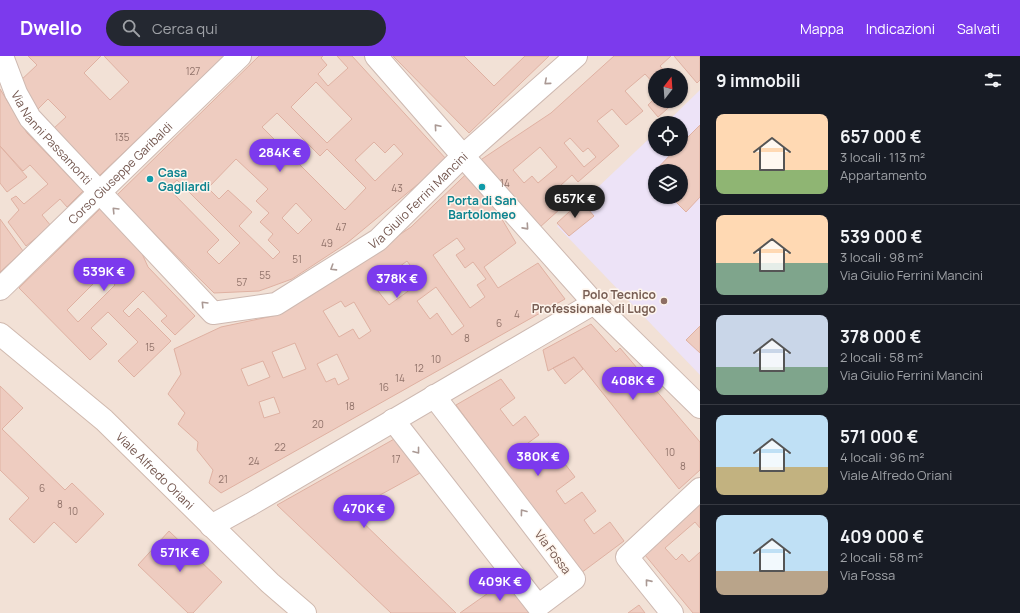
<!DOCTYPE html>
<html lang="it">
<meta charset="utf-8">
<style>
:root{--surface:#171b24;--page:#242831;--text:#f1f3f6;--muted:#9ea1a6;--line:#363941;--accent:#7c3aed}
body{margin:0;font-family:Manrope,sans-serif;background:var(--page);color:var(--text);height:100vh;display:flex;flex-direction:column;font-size:15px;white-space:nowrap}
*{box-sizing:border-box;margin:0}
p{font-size:13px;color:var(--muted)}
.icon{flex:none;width:22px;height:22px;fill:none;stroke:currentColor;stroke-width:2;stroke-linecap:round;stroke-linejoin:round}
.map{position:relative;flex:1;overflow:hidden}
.details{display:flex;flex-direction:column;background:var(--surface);width:320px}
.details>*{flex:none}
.needle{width:26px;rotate:17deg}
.controls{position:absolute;left:648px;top:12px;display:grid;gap:8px}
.controls a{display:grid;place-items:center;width:40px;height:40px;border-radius:50%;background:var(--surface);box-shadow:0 1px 3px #0004;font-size:20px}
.price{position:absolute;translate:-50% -34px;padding:0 9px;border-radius:14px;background:var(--accent);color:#fff;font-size:13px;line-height:26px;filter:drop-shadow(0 1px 2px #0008)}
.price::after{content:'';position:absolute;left:50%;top:24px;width:12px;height:9px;margin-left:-6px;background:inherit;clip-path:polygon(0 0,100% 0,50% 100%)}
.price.on{background:#222;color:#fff}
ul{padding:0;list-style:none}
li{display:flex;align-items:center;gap:12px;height:100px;padding:0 16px}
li+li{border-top:1px solid var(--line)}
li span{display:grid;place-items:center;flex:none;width:112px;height:80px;border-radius:8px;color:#555}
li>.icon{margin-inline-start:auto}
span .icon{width:48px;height:48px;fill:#fffc;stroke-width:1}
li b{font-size:17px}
h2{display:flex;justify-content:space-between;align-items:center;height:48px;padding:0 16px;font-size:17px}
header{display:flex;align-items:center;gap:24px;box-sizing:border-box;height:56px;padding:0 20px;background:var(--accent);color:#fff}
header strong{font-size:19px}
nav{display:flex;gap:22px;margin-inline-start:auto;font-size:14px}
.search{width:280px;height:36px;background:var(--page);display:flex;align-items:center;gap:10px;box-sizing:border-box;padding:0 14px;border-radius:22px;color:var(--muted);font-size:15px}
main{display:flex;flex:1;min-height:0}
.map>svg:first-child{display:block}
</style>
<header>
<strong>Dwello</strong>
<div class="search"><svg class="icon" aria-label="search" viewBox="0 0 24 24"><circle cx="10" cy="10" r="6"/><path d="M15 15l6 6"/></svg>Cerca qui</div>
<nav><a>Mappa</a><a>Indicazioni</a><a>Salvati</a></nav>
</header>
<main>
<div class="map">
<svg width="700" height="557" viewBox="0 0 700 557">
<rect width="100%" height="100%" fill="#fbf0e7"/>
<path fill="#f2e1d6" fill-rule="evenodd" d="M0,0h700v557h-700zM655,19h26v26h-26zM655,67h26v26h-26zM655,115h26v26h-26z"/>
<path fill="#ede3f7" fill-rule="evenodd" d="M700,34v285l-143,-149 98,-93v16h26v-26h-15zM655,115h26v26h-26z"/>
<path fill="#eeccc0" stroke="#dfb1a2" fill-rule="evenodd" d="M28,0h73l-17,17 26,27 19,-18 -25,-26h121l-126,120 -46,-47 13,-12 -18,-18 -13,13 -16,-30 18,-17z
M259,0h64l-2,2 6,7 -9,9 10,12 20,-18 -11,-12h15l95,104 -100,83 -55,36 -33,12 -45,2 -98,-97zM316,26l36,37 -25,24 -36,-36zM277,57l43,43 7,-7 39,39 -21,22 -83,-83zM374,86l11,11 9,-9 9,10 -28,27 -20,-21zM236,103l32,30 -12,12 13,12 -9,9 13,12 -5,6 12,12 -7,7 -34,-33 13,-14 -24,-22 -9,9 -11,-11zM177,124l63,63 -21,21 -12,-12 12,-12 -51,-52zM296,147l16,17 -14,14 -16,-16z
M393,0h71l30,30 31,-30h24l-80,77z
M614,0h57l-11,10 8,9h-13v10l-10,-11 -20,17 18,20 -17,14 -14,-16 -15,12 22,25 -41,36 -6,-7 -12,11 11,13 -32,29 -46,-24 23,39 -32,24 14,21 40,-25 27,36 -344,194 -12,-10 4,-13 -16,-20 1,-8 -20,-18 7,-11 -17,-19 13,-20 -7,-25 47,-22 52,-11 46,-27 92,-62 71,-68 69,-46zM570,82l13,14 5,-4 8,9 -12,10 -20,-24zM540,91l17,20 -19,16 -6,-7 -8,7 -11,-13zM457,182l8,11 -9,6 9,13 8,-6 13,17 -9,6 8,12 -15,11 -37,-53zM407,205l15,20 -33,24 -15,-19zM436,231l28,39 -12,9 -15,-22 -7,6 -13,-18zM341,245l4,6 9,-5 17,29 -12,8 -6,-10 -14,8 -16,-26zM295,287l11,26 -23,9 -11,-26zM337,298l12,25 -11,6 -3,-7 -9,4 -9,-18zM263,305l7,16 -22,9 -7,-17zM274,341l6,16 -16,5 -5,-16z
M674,0h26v24l-3,3z
M0,33l27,44 56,58 -16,16 -7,-8 -18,16 9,11 -25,20 -18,-24 11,-12 -8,-11 5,-3 8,8 24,-20 -18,-19 -7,6 -23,-25z
M655,42v3h21l-18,16 -10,-12z
M700,69v72l-14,15 -15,-15h10v-26h-26v11l-5,-6 26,-27h5v-5z
M0,90l27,31 -20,15 -7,-9z
M581,145l13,15 -25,20 -12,-13z
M100,153l40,40 8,18 47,49 -20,19 -14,-14 6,-5 -24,-25 -20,20 6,6 9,-9 33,33 -37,36 -16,-16 20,-19 -30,-30 -17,16 16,16 -17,16 -71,-72zM104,217l11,12 -37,37 -11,-12z
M0,163l23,32 -23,21z
M591,268l25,28 4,-4 80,94v28l-21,19 -105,-132 -26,14 -5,-21z
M700,270v27l-14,-13z
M574,301l9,12 -18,15 -12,-16z
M501,323l14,19 -15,11 13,17 12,-10 14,19 -15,11 7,11 18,-14 26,34 -19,14 9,13 17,-12 14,19 -12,9 10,14 16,-12 14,19 -43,32 -125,-168z
M0,330l23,22 -21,21 63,61 7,-7 32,31 -28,29 -22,-21 -20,21 -25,-24 20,-21 -29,-28z
M396,382l24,35 -69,38 105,102h-65l-114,-108z
M700,446v26l-5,-6 -30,26 11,12 6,-6 7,8 11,-10v61h-7l-48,-58z
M169,475l53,51 -29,31h-5l-50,-48z
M508,523l24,34h-72z
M639,549l6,8h-17z"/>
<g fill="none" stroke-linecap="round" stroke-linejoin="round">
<g stroke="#ceb9b1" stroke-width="24">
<g id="street">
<path id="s1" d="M2,0l14,37 14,25 183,195 63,-9 102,-64 85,-84 113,-100"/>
<path d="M376,0l87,100 131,147 106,104"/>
<path id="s2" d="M0,233l240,-233"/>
<path d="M393,364l145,186 36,-27 -140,-183"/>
<path d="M211,470l40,-22 343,-201"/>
<path d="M672,557l-45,-56 73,-68"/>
</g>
</g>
<g stroke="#d0b9ae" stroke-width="24">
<g id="secondary">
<path id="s3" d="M0,278l104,86 166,163 35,30"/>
</g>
</g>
<use href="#street" stroke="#fff" stroke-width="22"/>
<use href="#secondary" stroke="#fff" stroke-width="22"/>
</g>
<defs><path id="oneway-chevron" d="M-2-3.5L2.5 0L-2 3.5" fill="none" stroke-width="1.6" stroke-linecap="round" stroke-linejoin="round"/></defs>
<g stroke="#aa9994">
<use href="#oneway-chevron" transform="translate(547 26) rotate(139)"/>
<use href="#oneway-chevron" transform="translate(437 71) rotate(-131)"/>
<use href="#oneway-chevron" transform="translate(115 154) rotate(-134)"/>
<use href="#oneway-chevron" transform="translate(526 171) rotate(48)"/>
<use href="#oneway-chevron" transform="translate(333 212) rotate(148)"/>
<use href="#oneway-chevron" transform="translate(204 248) rotate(-134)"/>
<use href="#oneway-chevron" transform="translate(417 395) rotate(52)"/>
<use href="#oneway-chevron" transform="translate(523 456) rotate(-127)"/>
<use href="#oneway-chevron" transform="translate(648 526) rotate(-129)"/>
</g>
<g fill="#0f9aa8" stroke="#fef5ed" stroke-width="1.5">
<circle cx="150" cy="123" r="4"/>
<circle cx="482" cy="131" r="4"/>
</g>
<circle fill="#8d6e63" stroke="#fef5ed" stroke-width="1.5" cx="664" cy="245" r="4"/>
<g text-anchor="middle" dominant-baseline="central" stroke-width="3" stroke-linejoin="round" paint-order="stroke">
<g font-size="10" fill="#91736a">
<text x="193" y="15">127</text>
<text x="122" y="81">135</text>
<text x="505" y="127">14</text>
<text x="397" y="132">43</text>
<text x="341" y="171">47</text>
<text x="327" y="187">49</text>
<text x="297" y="203">51</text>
<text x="265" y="219">55</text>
<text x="242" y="226">57</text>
<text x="517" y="258">4</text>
<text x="499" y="267">6</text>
<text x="467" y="282">8</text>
<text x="150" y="291">15</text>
<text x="436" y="303">10</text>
<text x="419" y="312">12</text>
<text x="400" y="322">14</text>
<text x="384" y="331">16</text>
<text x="350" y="350">18</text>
<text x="318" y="368">20</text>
<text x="280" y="391">22</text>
<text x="670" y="396">10</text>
<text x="396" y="403">17</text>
<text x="254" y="405">24</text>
<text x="683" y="410">8</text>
<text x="223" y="423">21</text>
<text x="42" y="432">6</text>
<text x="60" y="448">8</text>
<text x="73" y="455">10</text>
</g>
<g font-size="12" fill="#72554d" stroke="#fef5ed">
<text stroke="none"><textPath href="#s1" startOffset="97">Via Nanni Passamonti</textPath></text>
<text stroke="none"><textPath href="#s2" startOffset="167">Corso Giuseppe Garibaldi</textPath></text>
<text stroke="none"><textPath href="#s1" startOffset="576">Via Giulio Ferrini Mancini</textPath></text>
<text stroke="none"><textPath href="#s3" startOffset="207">Viale Alfredo Oriani</textPath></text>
<text transform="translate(553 496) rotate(53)">Via Fossa</text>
</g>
<g font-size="12" font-weight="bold" fill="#0d838f" stroke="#fef5ed" text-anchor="start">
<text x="158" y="116">Casa<tspan x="158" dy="14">Gagliardi</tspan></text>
<text x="482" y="144" text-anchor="middle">Porta di San<tspan x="482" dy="14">Bartolomeo</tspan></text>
</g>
<g font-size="12" font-weight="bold" fill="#785e54" stroke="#fef5ed" text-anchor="end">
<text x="656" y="238">Polo Tecnico<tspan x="656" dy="14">Professionale di Lugo</tspan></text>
</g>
</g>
</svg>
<div class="controls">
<a><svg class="needle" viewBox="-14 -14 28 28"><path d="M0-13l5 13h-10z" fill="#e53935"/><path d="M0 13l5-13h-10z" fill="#9ea1a6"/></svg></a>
<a><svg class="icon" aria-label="locate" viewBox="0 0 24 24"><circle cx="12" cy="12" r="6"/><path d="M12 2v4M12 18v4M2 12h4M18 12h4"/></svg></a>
<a><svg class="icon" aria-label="layers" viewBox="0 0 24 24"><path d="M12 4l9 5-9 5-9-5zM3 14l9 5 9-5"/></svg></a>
</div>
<b class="price" style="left:280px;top:117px">284K €</b>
<b class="price on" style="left:575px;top:163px">657K €</b>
<b class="price" style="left:104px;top:236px">539K €</b>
<b class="price" style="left:397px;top:243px">378K €</b>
<b class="price" style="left:633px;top:345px">408K €</b>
<b class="price" style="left:538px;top:421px">380K €</b>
<b class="price" style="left:364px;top:473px">470K €</b>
<b class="price" style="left:180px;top:517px">571K €</b>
<b class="price" style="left:500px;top:546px">409K €</b>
</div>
<section class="details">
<h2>9 immobili<svg class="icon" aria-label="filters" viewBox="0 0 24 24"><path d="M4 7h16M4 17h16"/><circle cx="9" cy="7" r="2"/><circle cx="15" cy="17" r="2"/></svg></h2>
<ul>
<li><span style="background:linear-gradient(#ffd9b3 70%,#8fb573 0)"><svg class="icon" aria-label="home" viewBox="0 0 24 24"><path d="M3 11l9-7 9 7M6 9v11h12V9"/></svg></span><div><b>657 000 €</b><p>3 locali · 113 m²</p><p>Appartamento</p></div></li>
<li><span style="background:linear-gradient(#ffd9b3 60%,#7fa58c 0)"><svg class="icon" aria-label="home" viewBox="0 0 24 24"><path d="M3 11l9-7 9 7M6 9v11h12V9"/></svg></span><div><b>539 000 €</b><p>3 locali · 98 m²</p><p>Via Giulio Ferrini Mancini</p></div></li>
<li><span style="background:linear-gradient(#c9d6e8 65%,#7fa58c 0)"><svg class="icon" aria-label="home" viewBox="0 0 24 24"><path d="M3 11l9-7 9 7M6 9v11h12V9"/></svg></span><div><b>378 000 €</b><p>2 locali · 58 m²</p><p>Via Giulio Ferrini Mancini</p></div></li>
<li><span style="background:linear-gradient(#bfe0f5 65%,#c2b280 0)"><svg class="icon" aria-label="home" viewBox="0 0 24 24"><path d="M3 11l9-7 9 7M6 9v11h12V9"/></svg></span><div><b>571 000 €</b><p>4 locali · 96 m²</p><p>Viale Alfredo Oriani</p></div></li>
<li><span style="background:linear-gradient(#bfe0f5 70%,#b9a48a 0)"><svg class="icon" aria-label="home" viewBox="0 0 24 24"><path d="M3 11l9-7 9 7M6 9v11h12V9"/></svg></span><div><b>409 000 €</b><p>2 locali · 58 m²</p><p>Via Fossa</p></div></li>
</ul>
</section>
</main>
